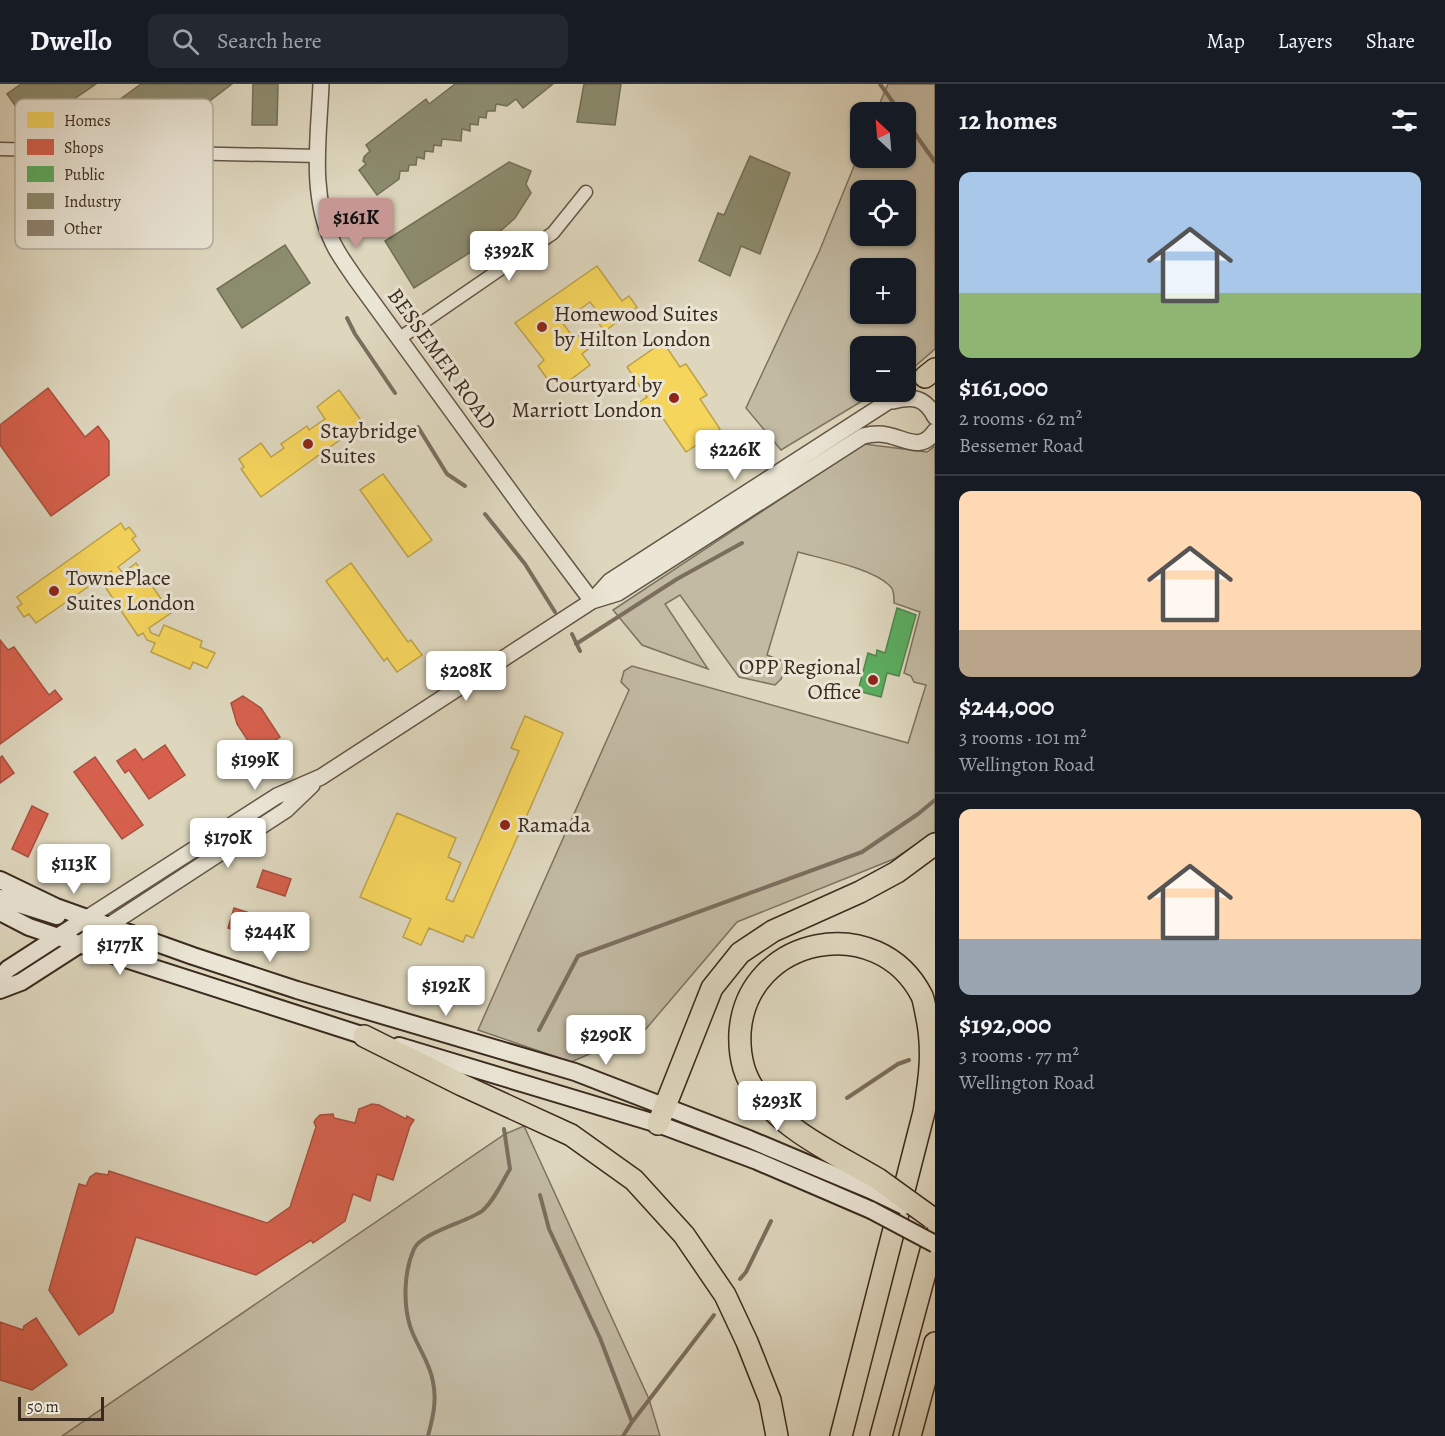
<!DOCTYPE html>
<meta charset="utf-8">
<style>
:root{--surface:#171b24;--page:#242831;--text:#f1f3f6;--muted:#9ea1a6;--line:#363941;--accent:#c59692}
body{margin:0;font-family:Alegreya,serif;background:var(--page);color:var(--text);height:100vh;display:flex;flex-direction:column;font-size:22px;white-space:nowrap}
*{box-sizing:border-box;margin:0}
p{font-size:20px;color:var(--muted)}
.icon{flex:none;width:33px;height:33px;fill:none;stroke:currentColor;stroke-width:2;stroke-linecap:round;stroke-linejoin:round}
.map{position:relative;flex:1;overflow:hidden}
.details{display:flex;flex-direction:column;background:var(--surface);width:510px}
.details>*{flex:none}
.needle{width:39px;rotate:334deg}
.fabs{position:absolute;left:850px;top:18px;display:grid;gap:12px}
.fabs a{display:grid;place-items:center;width:66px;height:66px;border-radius:12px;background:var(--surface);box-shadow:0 2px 4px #0004;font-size:30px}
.scale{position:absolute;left:18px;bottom:15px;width:86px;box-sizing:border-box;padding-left:6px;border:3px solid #3a2a1e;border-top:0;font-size:16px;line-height:21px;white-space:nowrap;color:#3a2a1e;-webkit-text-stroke:4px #eae5d5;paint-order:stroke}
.price{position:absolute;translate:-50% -51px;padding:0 14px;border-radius:6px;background:#fff;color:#222;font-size:20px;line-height:39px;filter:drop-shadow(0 2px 3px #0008)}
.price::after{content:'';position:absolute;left:50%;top:36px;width:18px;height:14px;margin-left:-9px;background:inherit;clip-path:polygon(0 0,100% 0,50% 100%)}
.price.current{background:var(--accent);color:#111}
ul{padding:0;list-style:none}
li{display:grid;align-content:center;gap:12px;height:318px;padding:0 24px}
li+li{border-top:2px solid var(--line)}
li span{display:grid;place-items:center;height:186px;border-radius:12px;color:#555}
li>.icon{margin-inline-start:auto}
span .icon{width:108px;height:108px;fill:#fffc;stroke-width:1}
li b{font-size:26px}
h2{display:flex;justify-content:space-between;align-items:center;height:72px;padding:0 24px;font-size:26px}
header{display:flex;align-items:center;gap:36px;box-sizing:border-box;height:84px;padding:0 30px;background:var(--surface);border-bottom:2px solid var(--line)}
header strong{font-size:28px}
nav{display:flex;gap:33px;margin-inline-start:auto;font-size:21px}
.search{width:420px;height:54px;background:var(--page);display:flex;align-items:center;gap:15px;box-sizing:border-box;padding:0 21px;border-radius:12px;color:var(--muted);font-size:22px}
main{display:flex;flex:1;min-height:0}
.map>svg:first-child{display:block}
</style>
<header>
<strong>Dwello</strong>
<div class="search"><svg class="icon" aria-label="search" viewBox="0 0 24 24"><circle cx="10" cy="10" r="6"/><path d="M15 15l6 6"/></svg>Search here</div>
<nav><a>Map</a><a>Layers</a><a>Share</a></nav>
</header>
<main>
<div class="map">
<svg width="935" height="1352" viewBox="0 0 935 1352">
<rect width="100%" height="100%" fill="#ded7be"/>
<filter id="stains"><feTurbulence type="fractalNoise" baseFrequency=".00333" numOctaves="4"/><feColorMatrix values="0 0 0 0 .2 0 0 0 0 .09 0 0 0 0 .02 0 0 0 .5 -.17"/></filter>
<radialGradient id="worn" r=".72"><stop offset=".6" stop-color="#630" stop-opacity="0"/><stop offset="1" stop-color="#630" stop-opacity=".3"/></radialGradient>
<path fill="#c2baa3" stroke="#7e7260" stroke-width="1.5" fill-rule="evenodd" d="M888,0h47v265l-29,25v-28h-45v46h16l-96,58 -35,-42 73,-156 42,-103v9h45v-46h-30zM906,106v46h-45v-46zM861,184h45v46h-45z
M864,360l63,8 8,-6v386l-41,27 -157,63 -92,108 -74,32 -93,-32 151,-340 -8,-8 3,-11 8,-5 276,77 18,-58 -12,-3 -3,-6 -7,-3 16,-61 -26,-9c0,-7 0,-14 -5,-18 -18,-17 -66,-26 -91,-33l-31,103 20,8 -6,16 -6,6 -36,-8 -59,-82 -15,9 43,65 -66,-24 -29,-35z
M524,1042l125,273 11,37h-598l443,-302z"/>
<path fill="#f6d55c" stroke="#bea249" stroke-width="1.5" d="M597,182l25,35 7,-5 8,11 -32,24 -11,-13 6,-3 -10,-13 -28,20 12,17 4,-4 10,14 -6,5 8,11 -28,21 -8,-10 -6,4 -10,-14 6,-6 -29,-37z
M663,258l17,25 6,-3 21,31 -7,4 20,30 -34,23 -32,-47 -20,14 -6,-9 19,-13 -20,-30z
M339,306l24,33 -102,74 -20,-28 3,-2 -5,-8 22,-16 10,14 13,-9 -3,-4 26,-18 2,4 16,-11 -8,-12z
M383,390l49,66 -24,17 -48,-67z
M121,439l4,7 4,-3 7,9 -4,3 8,11 -22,17 5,6 13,-10 35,50 -22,15 2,5 8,3 5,-11 38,16 -2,6 15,6 -8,15 -14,-6 -3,7 -39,-17 4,-9 -8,-3 -4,-7 -5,3 -34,-51 10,-9 -3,-5 -75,52 -7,-9 -5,3 -7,-10 5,-3 -5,-7z
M351,479l57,79 3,-2 11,15 -25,17 -10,-14 -3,3 -58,-80z
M525,632l38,17 -90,205 -7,-3 -3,7 -34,-14 -8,17 -18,-8 8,-18 -51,-22 37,-84 59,25 -8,19 13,6 -15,36 7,3 66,-151 -8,-3z"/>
<path fill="#d6604d" stroke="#a7503f" stroke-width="1.5" d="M48,304l37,49 13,-11 11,15v34l-58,41 -51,-71v-20z
M0,556l8,10 6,-3 35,48 6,-5 7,9 -62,45z
M243,612l18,12 19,29 -24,16 -19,-29 -6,-21z
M165,661l20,30 -36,24 -20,-29 -4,3 -8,-12 18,-12 8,11z
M2,672l12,17 -14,10v-25z
M95,673l48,68 -21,14 -48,-67z
M32,722l16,8 -20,43 -16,-8z
M263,786l28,9 -6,17 -28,-9z
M234,824l44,14 -7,20 -43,-14z
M372,1020l7,1 27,14 1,-3 7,4 -4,6 -17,54 -16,-6 -7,27 -17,-7 -8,27 -32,22 -2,-3 -55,35 -120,-38 -23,75 -34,23 -30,-45 30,-106 7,2 4,-9 6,-4 12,2 1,-4 158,52 23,-16 26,-80 -2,-5 2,-3 4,-4 13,-1 1,4 21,5 4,-14z
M36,1234l31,47 -35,25 -32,-10v-58l23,8 1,-4z"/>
<path fill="#5aae61" stroke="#50864d" stroke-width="1.5" d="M897,524l19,7 -17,61 -12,-3 -6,24 -23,-6 10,-38 8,3 1,-6 8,3z"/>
<path fill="#8c8c6e" stroke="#736f56" stroke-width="1.5" d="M21,0h75l-51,35 -7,-10 -14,9 -17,-24z
M141,0h91l-53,40 -57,-1 -11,-17z
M253,0h25l-1,41h-25z
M455,0h98l-30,24 -7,-9 -9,7 -11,-2 -1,7h-8l-1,7 -7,-1 -1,8 -8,-1v7l-8,-2 -1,12 -19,-2 -1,7 -7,-1 -1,7 -8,-1 -1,8 -7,-2 -1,8h-7l-1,6h-8l-1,8 -22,16 -18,-25 7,-6 -3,-3 1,-4 6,-6 -4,-6 60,-46 3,5z
M584,0h37l-6,41 -38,-3z
M750,72l40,17 -30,81 -19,-8 -11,30 -31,-15 19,-48 6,2z
M509,78l22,9 -5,13 5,9 -16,25 -22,20 -79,50 -29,-47z
M285,161l25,38 -68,45 -25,-39z"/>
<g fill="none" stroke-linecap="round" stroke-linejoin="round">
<path stroke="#7b6e5e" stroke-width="4" d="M880,0l20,28
M906,37l29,41
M347,234l8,16 40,59
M418,343l29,47 18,12
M485,430l40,50 30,48
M572,550l8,17
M576,560l101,-65 65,-36
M539,946l39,-74 284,-104 56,-38 17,-14
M847,1014l51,-34 11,-4
M540,1111l9,34 51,109 32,84
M740,1195l6,-7 25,-51
M428,1352c5,-19 9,-35 5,-54 -3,-20 -17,-37 -23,-56 -7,-23 -6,-55 4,-77 7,-16 53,-27 68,-38 12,-10 20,-29 28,-42l-6,-40
M623,1352l9,-14 82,-107"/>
</g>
<path fill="#8f8471" stroke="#3a2a1e" stroke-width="1.5" d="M296,831l13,4 -9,29 -13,-4z"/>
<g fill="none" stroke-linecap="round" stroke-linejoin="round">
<g stroke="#635546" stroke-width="15">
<path id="minor" d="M0,65l318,7
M400,254l153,-105 33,-41"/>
</g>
<g stroke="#635546" stroke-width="18">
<path id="tertiary" d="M321,0c-2,52 -12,110 12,159 6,13 15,24 22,35l171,235 66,88
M893,317c20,-5 32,-4 42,16
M592,517l26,-8 245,-157c8,-2 15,-3 24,-1 20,4 34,17 48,-4
M87,834l190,-122 44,-19 271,-176 18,-20 293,-189
M108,842l178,-116 26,-25"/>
</g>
<g stroke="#3a2a1e" stroke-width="20">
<path id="secondary" d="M0,796l56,27 137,49 104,34 278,82 174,67 126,53
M0,814l57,18
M0,828l29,15 50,17 295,95
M0,894l8,-9 79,-51
M0,906l21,-8 87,-56
M399,962l259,78 99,37 114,49"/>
</g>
<g stroke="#3a2a1e" stroke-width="24">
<path id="motorway" d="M925,293l10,-8
M364,952l98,49 109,50 63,45 50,55 41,60 22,47 23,58 7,36
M658,1040l54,-136 28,-35 33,-22 87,-39 37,-20 38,-28
M841,1352l83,-324c6,-34 10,-64 2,-99 -1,-5 -2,-12 -4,-17 -44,-86 -175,-60 -182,36 -1,21 3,43 16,60 30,40 80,62 122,87
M881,1352l54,-200
M910,1352l25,-93"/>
</g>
<use href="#minor" stroke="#eae5d5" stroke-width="12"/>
<use href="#tertiary" stroke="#eae5d5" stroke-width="15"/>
<use href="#secondary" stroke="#eae5d5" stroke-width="16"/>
<use href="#motorway" stroke="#ded7be" stroke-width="21"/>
<g stroke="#3a2a1e" stroke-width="20" stroke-linecap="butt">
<path id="secondary-bridge" d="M875,1108l29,14
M871,1126l64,34"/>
</g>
<g stroke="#3a2a1e" stroke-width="24" stroke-linecap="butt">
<path id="motorway-bridge" d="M878,1095l54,39"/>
</g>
<use href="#secondary-bridge" stroke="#eae5d5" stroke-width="16"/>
<use href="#motorway-bridge" stroke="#ded7be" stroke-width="21"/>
</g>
<g fill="#8f2418" stroke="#eae5d5" stroke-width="2">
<circle cx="542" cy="243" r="6"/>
<circle cx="674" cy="314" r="6"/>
<circle cx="308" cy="360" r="6"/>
<circle cx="54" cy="507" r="6"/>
<circle cx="873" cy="596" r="6"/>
<circle cx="505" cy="741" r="6"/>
</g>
<g text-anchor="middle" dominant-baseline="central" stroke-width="6" stroke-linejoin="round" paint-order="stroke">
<g font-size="22" fill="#3a2a1e" stroke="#eae5d5" text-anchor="start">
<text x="554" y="230">Homewood Suites<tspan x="554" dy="25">by Hilton London</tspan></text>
<text x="662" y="301" text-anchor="end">Courtyard by<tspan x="662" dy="25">Marriott London</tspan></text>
<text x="320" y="347">Staybridge<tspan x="320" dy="25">Suites</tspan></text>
<text x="66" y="494">TownePlace<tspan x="66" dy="25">Suites London</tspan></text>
<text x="861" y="583" text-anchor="end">OPP Regional<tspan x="861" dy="25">Office</tspan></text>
<text x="517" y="741">Ramada</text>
</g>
<g font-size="22" fill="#3a2a1e" stroke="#eae5d5">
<text transform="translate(442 275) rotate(54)">BESSEMER ROAD</text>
</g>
</g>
<rect x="15" y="15" width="198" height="150" rx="9" fill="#eae5d5" stroke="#b5ad9e" stroke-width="1.5"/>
<rect x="27" y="28" width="27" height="16" fill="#f6d55c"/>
<rect x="27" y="55" width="27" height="16" fill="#d6604d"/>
<rect x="27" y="82" width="27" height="16" fill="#5aae61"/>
<rect x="27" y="109" width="27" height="16" fill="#8c8c6e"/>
<rect x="27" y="136" width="27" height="16" fill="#8f8471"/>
<g font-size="16" fill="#3a2a1e">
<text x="64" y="42">Homes</text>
<text x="64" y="69">Shops</text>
<text x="64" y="96">Public</text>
<text x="64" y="123">Industry</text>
<text x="64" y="150">Other</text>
</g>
<rect width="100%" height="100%" filter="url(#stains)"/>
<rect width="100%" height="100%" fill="url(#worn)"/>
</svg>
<div class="fabs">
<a><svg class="needle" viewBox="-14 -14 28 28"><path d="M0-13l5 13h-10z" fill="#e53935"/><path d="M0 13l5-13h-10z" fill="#9ea1a6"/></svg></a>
<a><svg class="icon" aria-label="locate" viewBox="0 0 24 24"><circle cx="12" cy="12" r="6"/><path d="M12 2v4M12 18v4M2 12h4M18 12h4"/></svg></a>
<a>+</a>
<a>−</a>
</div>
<div class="scale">50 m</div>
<b class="price current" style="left:356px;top:165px">$161K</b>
<b class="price" style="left:509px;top:198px">$392K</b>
<b class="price" style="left:735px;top:397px">$226K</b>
<b class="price" style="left:466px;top:618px">$208K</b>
<b class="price" style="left:255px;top:707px">$199K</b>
<b class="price" style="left:228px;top:785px">$170K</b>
<b class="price" style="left:74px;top:811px">$113K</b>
<b class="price" style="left:270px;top:879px">$244K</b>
<b class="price" style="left:120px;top:892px">$177K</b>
<b class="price" style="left:446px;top:933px">$192K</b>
<b class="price" style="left:606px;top:982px">$290K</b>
<b class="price" style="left:777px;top:1048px">$293K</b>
</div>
<section class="details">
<h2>12 homes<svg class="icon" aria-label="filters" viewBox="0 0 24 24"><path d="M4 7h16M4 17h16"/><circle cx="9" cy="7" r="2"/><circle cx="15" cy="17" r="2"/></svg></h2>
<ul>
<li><span style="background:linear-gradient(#a9c7e8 65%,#8fb573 0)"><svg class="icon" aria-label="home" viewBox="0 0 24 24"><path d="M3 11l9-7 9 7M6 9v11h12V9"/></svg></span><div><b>$161,000</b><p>2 rooms · 62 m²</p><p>Bessemer Road</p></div></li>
<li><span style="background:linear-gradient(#ffd9b3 75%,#b9a48a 0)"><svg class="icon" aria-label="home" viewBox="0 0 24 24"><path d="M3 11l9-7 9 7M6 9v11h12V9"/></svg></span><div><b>$244,000</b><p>3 rooms · 101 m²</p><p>Wellington Road</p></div></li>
<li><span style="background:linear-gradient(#ffd9b3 70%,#9aa5b1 0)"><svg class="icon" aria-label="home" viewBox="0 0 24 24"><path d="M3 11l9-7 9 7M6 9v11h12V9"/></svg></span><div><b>$192,000</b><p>3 rooms · 77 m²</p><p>Wellington Road</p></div></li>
</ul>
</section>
</main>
